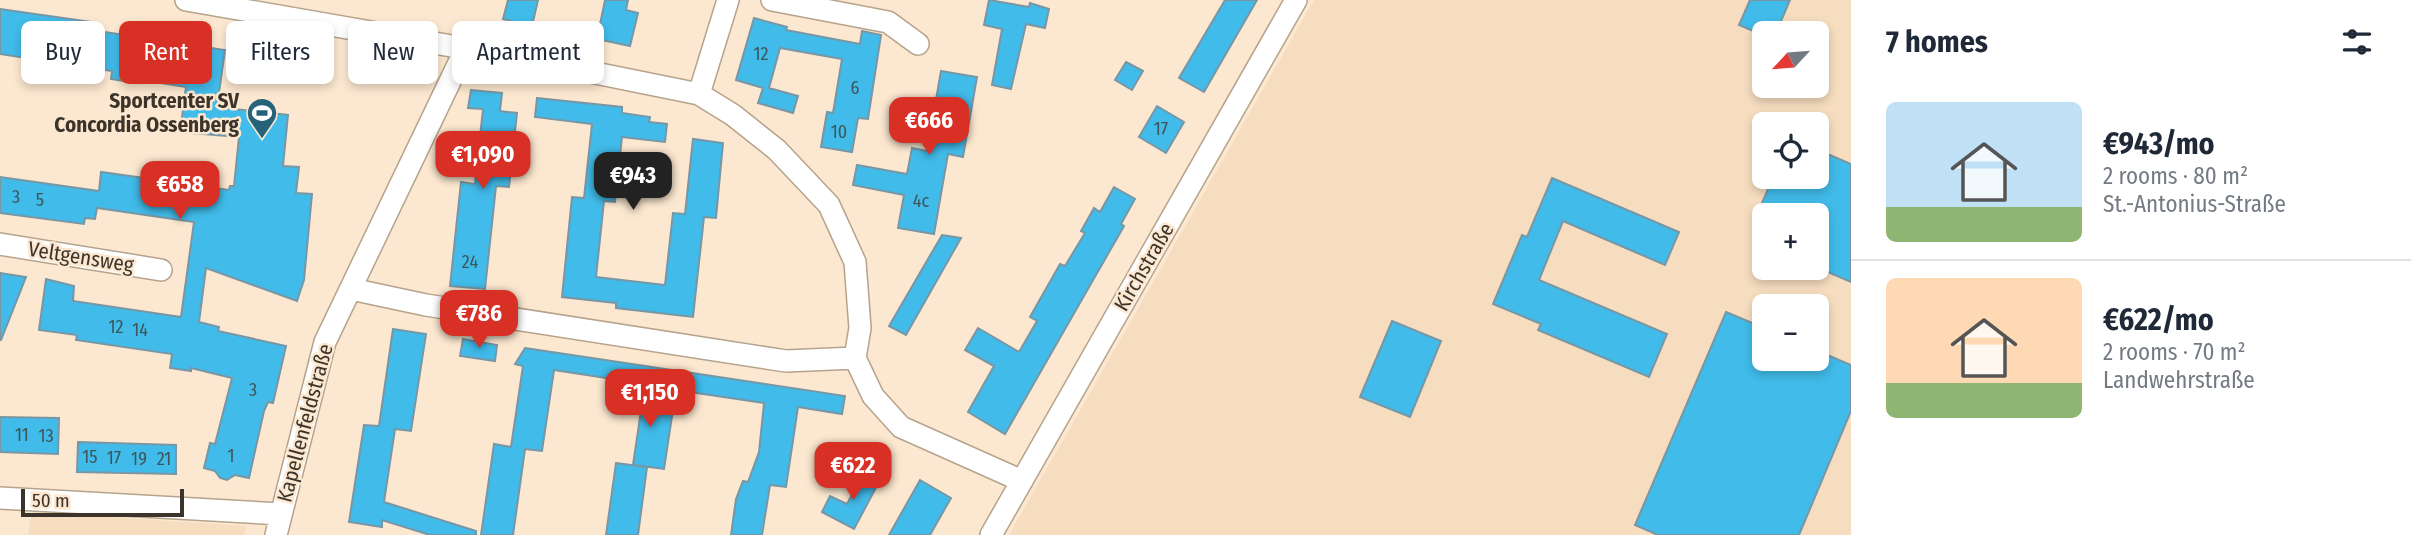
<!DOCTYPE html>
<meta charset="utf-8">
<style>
:root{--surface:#fff;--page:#f6f6f7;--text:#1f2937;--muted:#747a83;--line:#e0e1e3;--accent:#d93025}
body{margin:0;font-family:"Fira Sans Condensed",sans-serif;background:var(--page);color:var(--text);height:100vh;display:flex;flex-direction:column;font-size:26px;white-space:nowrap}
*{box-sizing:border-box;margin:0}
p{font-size:23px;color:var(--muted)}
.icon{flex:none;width:38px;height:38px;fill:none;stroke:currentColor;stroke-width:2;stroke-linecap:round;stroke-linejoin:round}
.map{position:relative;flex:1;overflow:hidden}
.side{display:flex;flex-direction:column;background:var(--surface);width:560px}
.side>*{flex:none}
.hud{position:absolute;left:21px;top:21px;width:665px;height:63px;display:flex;gap:14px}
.needle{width:46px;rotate:244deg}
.tools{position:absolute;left:1752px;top:21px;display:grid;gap:14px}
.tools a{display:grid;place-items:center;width:77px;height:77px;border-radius:10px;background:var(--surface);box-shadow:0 4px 10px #0003;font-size:35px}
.scale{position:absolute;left:21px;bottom:18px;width:163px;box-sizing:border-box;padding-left:7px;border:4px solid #3c342b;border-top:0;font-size:19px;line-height:24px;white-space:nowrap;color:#3c342b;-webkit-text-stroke:5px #fce8d0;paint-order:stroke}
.price{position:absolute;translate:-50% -60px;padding:0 16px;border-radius:14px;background:var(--accent);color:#fff;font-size:23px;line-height:46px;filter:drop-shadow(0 2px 4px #0008)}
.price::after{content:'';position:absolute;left:50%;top:42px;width:21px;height:16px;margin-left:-10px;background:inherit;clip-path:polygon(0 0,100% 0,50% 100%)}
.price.active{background:#222;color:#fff}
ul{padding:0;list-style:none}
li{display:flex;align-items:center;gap:21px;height:175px;padding:0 35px}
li+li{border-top:2px solid var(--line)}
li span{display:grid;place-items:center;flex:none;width:196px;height:140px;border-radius:10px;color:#555}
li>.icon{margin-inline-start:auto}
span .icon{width:84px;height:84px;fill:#fffc;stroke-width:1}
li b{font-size:30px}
h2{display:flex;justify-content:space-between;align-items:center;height:84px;padding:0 35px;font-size:30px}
.chip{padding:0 24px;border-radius:10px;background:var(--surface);box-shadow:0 4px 10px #0003;font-size:24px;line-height:63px}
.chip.active{background:var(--accent);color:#fff}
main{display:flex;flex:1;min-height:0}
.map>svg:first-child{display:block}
</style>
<main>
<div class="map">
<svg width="1851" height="535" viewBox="0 0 1851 535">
<rect width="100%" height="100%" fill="#fce8d0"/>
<path fill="#f6ddbf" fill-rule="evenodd" d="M1314,0h537v535h-842zM1764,33h52v53h-52zM1764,124h52v53h-52zM1764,215h52v53h-52zM1764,306h52v53h-52z
M32,512l214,14 -2,9h-216z"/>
<path fill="#41bbe9" stroke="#7896a3" stroke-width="2" d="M508,0h30l-6,26 -29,-7z
M605,0h23l-2,10 12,3 -8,33 -33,-7z
M989,0l40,7 1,-4 19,6 -4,19 -19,-4 -15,65 -19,-4 10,-56 -18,-4z
M1225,0h32l-53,92 -25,-14z
M1750,0h40l-14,33h-18l-19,-8z
M0,9l99,14 -1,8 127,19 -8,57 71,8 -5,51 16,1 -3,26 16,1 -8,86 -7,21 -91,-33 -7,54 20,5 -1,4 68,15 -13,57 -5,-1 -4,9 -15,67 -14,-3 -8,5 -7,-2 -5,-7 -11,-3 6,-25 5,1 17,-66 -41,-10v3l-21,-3 2,-14 -96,-14 1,-5 -38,-5 7,-51 28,7 -1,15 108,16 13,-95 -97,-14 -2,11 -10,-1 -1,6 -84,-11v-36l99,14 2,-19 128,18 1,-4h4l5,-49 -59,-5 6,-45 -50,-8v4l-25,-4 1,-8 -112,-17z
M754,18l33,9 -1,3 74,14 2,-13 19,4 -13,84 -10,-1 -6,34 -31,-5 6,-35 6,1 9,-54 -62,-11 -11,40 29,8 -5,17 -35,-10 5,-15 -27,-8z
M238,41l20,2 -2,20 -21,-2z
M1126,62l17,9 -11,19 -17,-10z
M941,71l36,6 -14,80 -15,-3 -14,80 -36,-6 6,-33 -51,-10 4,-20 50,9 5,-26 15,3z
M471,90l31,3 -2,18 17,2 -8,74 -13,-1 -11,103 -35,-3 11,-104 14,2 8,-75 -15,-1z
M537,98l85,9v6l28,4 -1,5 18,2 -2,18 -43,-5 -7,65 -11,-1 -8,76 69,8 8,-72 12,1 8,-75 30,4 -7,75 -12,-1 -11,100 -77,-9v-5l-54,-6 10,-100 12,1 8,-74 -57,-7z
M1157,106l27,16 -18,31 -27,-16z
M1816,149l35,15v118l-35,-15v-52h-59l16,-38h43z
M1552,178l127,54 -14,33 -102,-44 -24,59 128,54 -18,43 -111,-47 3,-6 -48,-20 29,-69 5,2z
M1114,187l21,12 -14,25 3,2 -119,208 -37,-22 26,-46 -29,-16 13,-22 41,24 18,-31 -7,-4 30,-53 5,2 20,-33 -4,-2 13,-23 6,4z
M942,235l19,3 -55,97 -17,-9z
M0,273l26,4 -25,63h-1z
M1726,312l38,16v31h52v-9l35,15v46l-52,124h-141l-23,-10z
M1392,321l49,20 -31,76 -50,-20z
M393,329l33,5 -15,97 -16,-2 -11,73 92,29v4h-46l-48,-15v7l-33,-5 15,-97 15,1z
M463,339l34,6 -2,16 -35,-5z
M525,348l320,48 -3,18 -44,-7 -12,80 -16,-2 -8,50h-31l5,-36 7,-18 5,1 11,-30 5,-49 -88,-13 -12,79 -31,-4 12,-81 -91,-14 -12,81 -17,-2 -12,86h-32l13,-91 17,3 12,-81 -8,-2z
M0,417l59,1 -1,36 -58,-2z
M78,442l98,3v29l-99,-2z
M616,463l31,4 -9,68h-32z
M864,472l16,8 -26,49 -32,-17 8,-16 17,8z
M920,480l31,18 -21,37h-41z"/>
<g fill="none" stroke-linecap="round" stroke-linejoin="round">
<g stroke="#b6a38c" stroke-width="24">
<path id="minor" d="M186,0l335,58 178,36 34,21 44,35 52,55 26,57 5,66 -5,30 18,38 28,31 121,54
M772,0l116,22 30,22
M699,94l29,-94
M0,244l161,26
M351,289l75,16 360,56 69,-3
M0,498l281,16
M276,535l49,-193 141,-294
M991,535l305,-535"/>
</g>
<use href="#minor" stroke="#fff" stroke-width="21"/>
</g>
<defs>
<g id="stadium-pin" transform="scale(1.575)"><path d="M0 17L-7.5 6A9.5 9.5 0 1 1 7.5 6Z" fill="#266279" stroke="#fce8d0"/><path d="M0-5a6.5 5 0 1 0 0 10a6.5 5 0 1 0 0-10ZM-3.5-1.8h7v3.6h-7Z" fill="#fff"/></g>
</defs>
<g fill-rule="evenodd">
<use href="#stadium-pin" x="262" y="113"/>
</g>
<g text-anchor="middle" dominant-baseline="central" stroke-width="5" stroke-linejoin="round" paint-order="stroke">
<g font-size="18" fill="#3d565a">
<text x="761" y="54">12</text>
<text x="855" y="88">6</text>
<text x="1161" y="129">17</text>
<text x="839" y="132">10</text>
<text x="16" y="197">3</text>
<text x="40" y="200">5</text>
<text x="921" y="201">4c</text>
<text x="470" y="262">24</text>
<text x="116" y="327">12</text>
<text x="140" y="330">14</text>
<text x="253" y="390">3</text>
<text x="22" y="435">11</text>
<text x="46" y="436">13</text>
<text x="231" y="456">1</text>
<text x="90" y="457">15</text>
<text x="114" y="458">17</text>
<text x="139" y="459">19</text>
<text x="164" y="459">21</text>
</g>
<g font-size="21" font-weight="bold" fill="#3c342b" stroke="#fce8d0" text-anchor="end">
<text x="239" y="101">Sportcenter SV<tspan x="239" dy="24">Concordia Ossenberg</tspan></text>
</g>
<g font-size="21" fill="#3c342b" stroke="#fce8d0">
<text transform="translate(81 257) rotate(9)">Veltgensweg</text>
<text transform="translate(1144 267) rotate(-60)">Kirchstraße</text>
<text transform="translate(305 423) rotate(-75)">Kapellenfeldstraße</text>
</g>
</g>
</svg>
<div class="tools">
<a><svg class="needle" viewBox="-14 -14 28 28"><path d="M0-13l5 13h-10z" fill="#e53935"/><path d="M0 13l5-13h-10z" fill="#747a83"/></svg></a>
<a><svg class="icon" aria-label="locate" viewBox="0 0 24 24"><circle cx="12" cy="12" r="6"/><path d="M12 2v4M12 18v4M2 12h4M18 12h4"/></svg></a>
<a>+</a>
<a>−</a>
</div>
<div class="scale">50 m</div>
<b class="price" style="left:929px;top:157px">€666</b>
<b class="price" style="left:483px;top:191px">€1,090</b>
<b class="price active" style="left:633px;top:212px">€943</b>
<b class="price" style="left:180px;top:221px">€658</b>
<b class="price" style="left:479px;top:350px">€786</b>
<b class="price" style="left:650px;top:429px">€1,150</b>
<b class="price" style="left:853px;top:502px">€622</b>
<div class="hud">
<a class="chip">Buy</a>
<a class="chip active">Rent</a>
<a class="chip">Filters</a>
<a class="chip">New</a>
<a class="chip">Apartment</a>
</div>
</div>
<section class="side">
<h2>7 homes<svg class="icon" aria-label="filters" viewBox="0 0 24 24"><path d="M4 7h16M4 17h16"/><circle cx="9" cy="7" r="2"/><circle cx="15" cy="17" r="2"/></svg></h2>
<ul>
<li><span style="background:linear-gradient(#bfe0f5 75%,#8fb573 0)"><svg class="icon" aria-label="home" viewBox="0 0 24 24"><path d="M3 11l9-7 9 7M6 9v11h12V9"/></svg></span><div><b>€943/mo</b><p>2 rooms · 80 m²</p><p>St.-Antonius-Straße</p></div></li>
<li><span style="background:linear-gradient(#ffd9b3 75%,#8fb573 0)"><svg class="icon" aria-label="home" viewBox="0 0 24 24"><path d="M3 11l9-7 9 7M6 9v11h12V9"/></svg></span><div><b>€622/mo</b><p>2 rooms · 70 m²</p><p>Landwehrstraße</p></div></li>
</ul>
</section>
</main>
